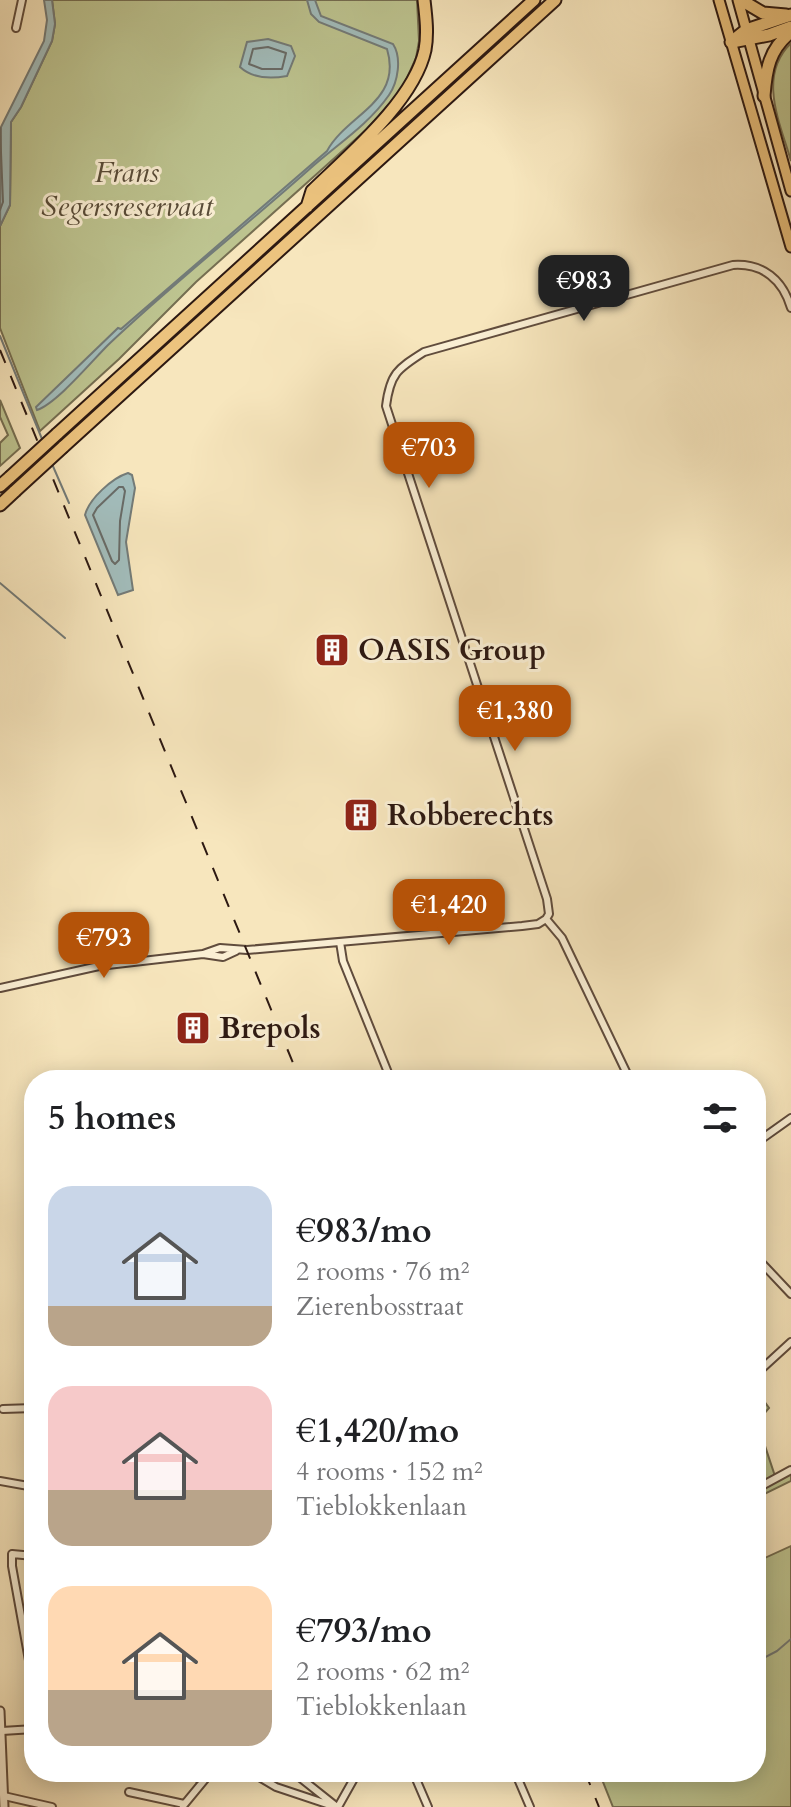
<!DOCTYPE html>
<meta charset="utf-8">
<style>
:root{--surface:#fff;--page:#f2f2f2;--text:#202124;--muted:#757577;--accent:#b45309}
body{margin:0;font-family:Cardo,serif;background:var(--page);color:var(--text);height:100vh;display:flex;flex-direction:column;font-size:30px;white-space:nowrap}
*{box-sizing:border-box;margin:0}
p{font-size:26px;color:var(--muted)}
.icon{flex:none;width:44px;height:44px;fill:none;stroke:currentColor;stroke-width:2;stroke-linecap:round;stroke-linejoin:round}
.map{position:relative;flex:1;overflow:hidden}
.panel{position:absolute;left:24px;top:1070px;width:742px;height:712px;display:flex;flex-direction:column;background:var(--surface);border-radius:32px;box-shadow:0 4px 20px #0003}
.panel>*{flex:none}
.price{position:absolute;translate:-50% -68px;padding:0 18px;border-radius:16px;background:var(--accent);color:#fff;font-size:26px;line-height:52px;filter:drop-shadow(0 2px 4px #0008)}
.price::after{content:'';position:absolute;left:50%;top:48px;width:24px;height:18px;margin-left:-12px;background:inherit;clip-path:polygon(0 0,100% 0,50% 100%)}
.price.selected{background:#222;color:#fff}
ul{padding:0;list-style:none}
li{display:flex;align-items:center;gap:24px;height:200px;padding:0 24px}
li span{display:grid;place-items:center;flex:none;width:224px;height:160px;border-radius:24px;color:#555}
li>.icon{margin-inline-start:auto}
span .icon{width:96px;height:96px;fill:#fffc;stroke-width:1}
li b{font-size:34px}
h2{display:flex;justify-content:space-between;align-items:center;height:96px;padding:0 24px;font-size:34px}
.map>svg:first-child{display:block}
</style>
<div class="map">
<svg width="791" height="1807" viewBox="0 0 791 1807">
<rect width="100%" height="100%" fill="#f7e6bd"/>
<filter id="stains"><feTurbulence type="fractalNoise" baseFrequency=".0025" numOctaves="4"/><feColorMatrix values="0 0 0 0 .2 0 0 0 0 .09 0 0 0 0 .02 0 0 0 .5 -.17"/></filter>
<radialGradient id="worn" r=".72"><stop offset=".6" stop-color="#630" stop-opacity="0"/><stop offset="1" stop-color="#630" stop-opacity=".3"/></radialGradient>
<path fill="#bdc490" stroke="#756e51" stroke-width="2" d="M52,0h365l2,41 -3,17 -15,33 -34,38 -171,153 -77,77 -79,72 -40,-103v-102l10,-21 1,-83 10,-15 31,-66 3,-17z
M791,43v118c-11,-38 -34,-85 0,-118z
M0,400l20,48 -20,18v-23l8,-8 -8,-18z
M756,1390l13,18 -12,14 19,57 15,-7v9l-35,17z
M791,1546v261h-178l-14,-35h157v-210z"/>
<path fill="#a2bdbc" stroke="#737b78" stroke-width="2" d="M44,0h8l3,24 -3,17 -31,66 -10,15 -1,83 -10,21 1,-99 43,-86 3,-21z
M307,0h8l6,16 72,28c9,14 5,38 -4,51 -20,29 -51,49 -76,71 -67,60 -141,118 -205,179 -17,17 -51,58 -71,65l-1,-3 82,-79 3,1 206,-178c20,-37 76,-49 60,-102l-68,-27 -8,-8z
M268,39l23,7 4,10 -8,20c-17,3 -34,3 -47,-9l7,-25z
M128,473l4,2 3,13 -9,54 7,48 -15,5 -33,-80c4,-16 27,-37 43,-42z"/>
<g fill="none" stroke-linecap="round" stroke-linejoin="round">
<path stroke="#686b67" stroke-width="2" d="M268,47l18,6 -4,16h-20l-13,-5 4,-15z
M0,128l3,74 -3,8
M119,487h4l2,4 -5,30 -1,39 -4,4 -3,-3 -19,-46 4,-7z"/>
<path stroke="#737b78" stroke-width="2" d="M0,336l42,103
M52,464l17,39
M0,583l65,55
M756,1662l21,-11 14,-12"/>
<g stroke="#604c3d" stroke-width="10">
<path id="minor" d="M16,28l6,-28
M546,919l3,-5 -2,-15 -161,-493c4,-32 11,-37 38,-54l309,-87c30,-2 50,15 58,43
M546,919l16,19 68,142
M340,942l3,19 48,119
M203,954l20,3 13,-6
M0,988l99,-22 104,-12 17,-6 27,2 275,-24 16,-2 8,-5
M756,1143l35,-25
M756,1257l35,37
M756,1374l35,-32
M3,1409l31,-1
M0,1481l34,6
M756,1489l35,-19
M34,1556l-22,-2v12l20,111h2
M2,1731l32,-2
M189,1772l13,9
M251,1772l25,15 60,20
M293,1772l44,35
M413,1772l15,35
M515,1772l15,35
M129,1792l55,12
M4,1796l48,11
M183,1806l28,-34
M338,1807l18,-32"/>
</g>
<g stroke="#604c3d" stroke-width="11">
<path id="tertiary" d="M0,1711l4,96"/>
</g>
<g stroke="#2d1912" stroke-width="13">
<path id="primary" d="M719,0l72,247
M738,0l53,191"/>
</g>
<g stroke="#2d1912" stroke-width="15">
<path id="motorway" d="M741,0l22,13 23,2
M731,42l15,-12 45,-15
M732,42l37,-7 22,-8
M764,96c2,-26 5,-47 27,-64
M307,207l5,-16c37,-36 102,-90 113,-141 3,-16 1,-33 -1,-50
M57,434l477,-434
M63,447l492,-447
M0,486l10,-9
M0,505l15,-14"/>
</g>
<use href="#minor" stroke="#faefd4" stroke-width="6"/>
<use href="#tertiary" stroke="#faefd4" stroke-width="7"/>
<use href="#primary" stroke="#ecc37e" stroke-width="9"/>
<use href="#motorway" stroke="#ecc37e" stroke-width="11"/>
<path stroke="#2d1912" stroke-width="2" stroke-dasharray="14 14" stroke-linecap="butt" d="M0,350l300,730
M585,1772l14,35"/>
<g stroke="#2d1912" stroke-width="15" stroke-linecap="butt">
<path id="motorway-bridge" d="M10,477l47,-43
M15,491l48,-44"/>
</g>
<use href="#motorway-bridge" stroke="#ecc37e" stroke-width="11"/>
</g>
<defs>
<g id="building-square" transform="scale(1.8)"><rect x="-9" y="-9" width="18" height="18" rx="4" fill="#8f2418" stroke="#faefd4"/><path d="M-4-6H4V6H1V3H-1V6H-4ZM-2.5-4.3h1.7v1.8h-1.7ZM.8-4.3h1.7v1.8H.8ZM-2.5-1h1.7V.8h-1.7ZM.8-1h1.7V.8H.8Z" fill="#fff"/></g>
</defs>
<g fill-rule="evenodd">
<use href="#building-square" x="332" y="650"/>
<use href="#building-square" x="361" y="815"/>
<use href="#building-square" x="193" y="1028"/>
</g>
<g text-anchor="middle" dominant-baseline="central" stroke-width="6" stroke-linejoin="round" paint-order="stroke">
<g font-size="30" font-style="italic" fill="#584c38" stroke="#faefd4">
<text x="127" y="172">Frans<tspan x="127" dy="34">Segersreservaat</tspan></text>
</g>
<g font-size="30" font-weight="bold" fill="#2d1912" stroke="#faefd4" text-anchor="start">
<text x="358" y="650">OASIS Group</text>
<text x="387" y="815">Robberechts</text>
<text x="219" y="1028">Brepols</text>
</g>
</g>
<rect width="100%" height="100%" filter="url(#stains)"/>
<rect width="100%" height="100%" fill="url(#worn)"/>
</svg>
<b class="price selected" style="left:584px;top:323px">€983</b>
<b class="price" style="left:429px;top:490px">€703</b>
<b class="price" style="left:515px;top:753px">€1,380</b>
<b class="price" style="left:449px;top:947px">€1,420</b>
<b class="price" style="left:104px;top:980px">€793</b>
<section class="panel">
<h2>5 homes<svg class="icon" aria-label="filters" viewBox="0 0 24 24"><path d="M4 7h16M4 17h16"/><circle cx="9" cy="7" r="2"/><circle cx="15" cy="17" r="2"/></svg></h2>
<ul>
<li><span style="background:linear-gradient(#c9d6e8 75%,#b9a48a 0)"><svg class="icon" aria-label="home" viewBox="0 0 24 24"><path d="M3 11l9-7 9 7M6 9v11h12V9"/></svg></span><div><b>€983/mo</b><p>2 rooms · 76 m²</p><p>Zierenbosstraat</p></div></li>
<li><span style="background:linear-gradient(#f6c9c9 65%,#b9a48a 0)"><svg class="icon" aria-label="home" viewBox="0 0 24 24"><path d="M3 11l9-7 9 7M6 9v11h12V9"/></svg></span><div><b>€1,420/mo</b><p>4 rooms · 152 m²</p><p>Tieblokkenlaan</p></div></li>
<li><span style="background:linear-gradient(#ffd9b3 65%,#b9a48a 0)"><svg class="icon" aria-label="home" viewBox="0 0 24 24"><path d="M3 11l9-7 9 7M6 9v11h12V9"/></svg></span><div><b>€793/mo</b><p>2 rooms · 62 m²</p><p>Tieblokkenlaan</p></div></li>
</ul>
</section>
</div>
